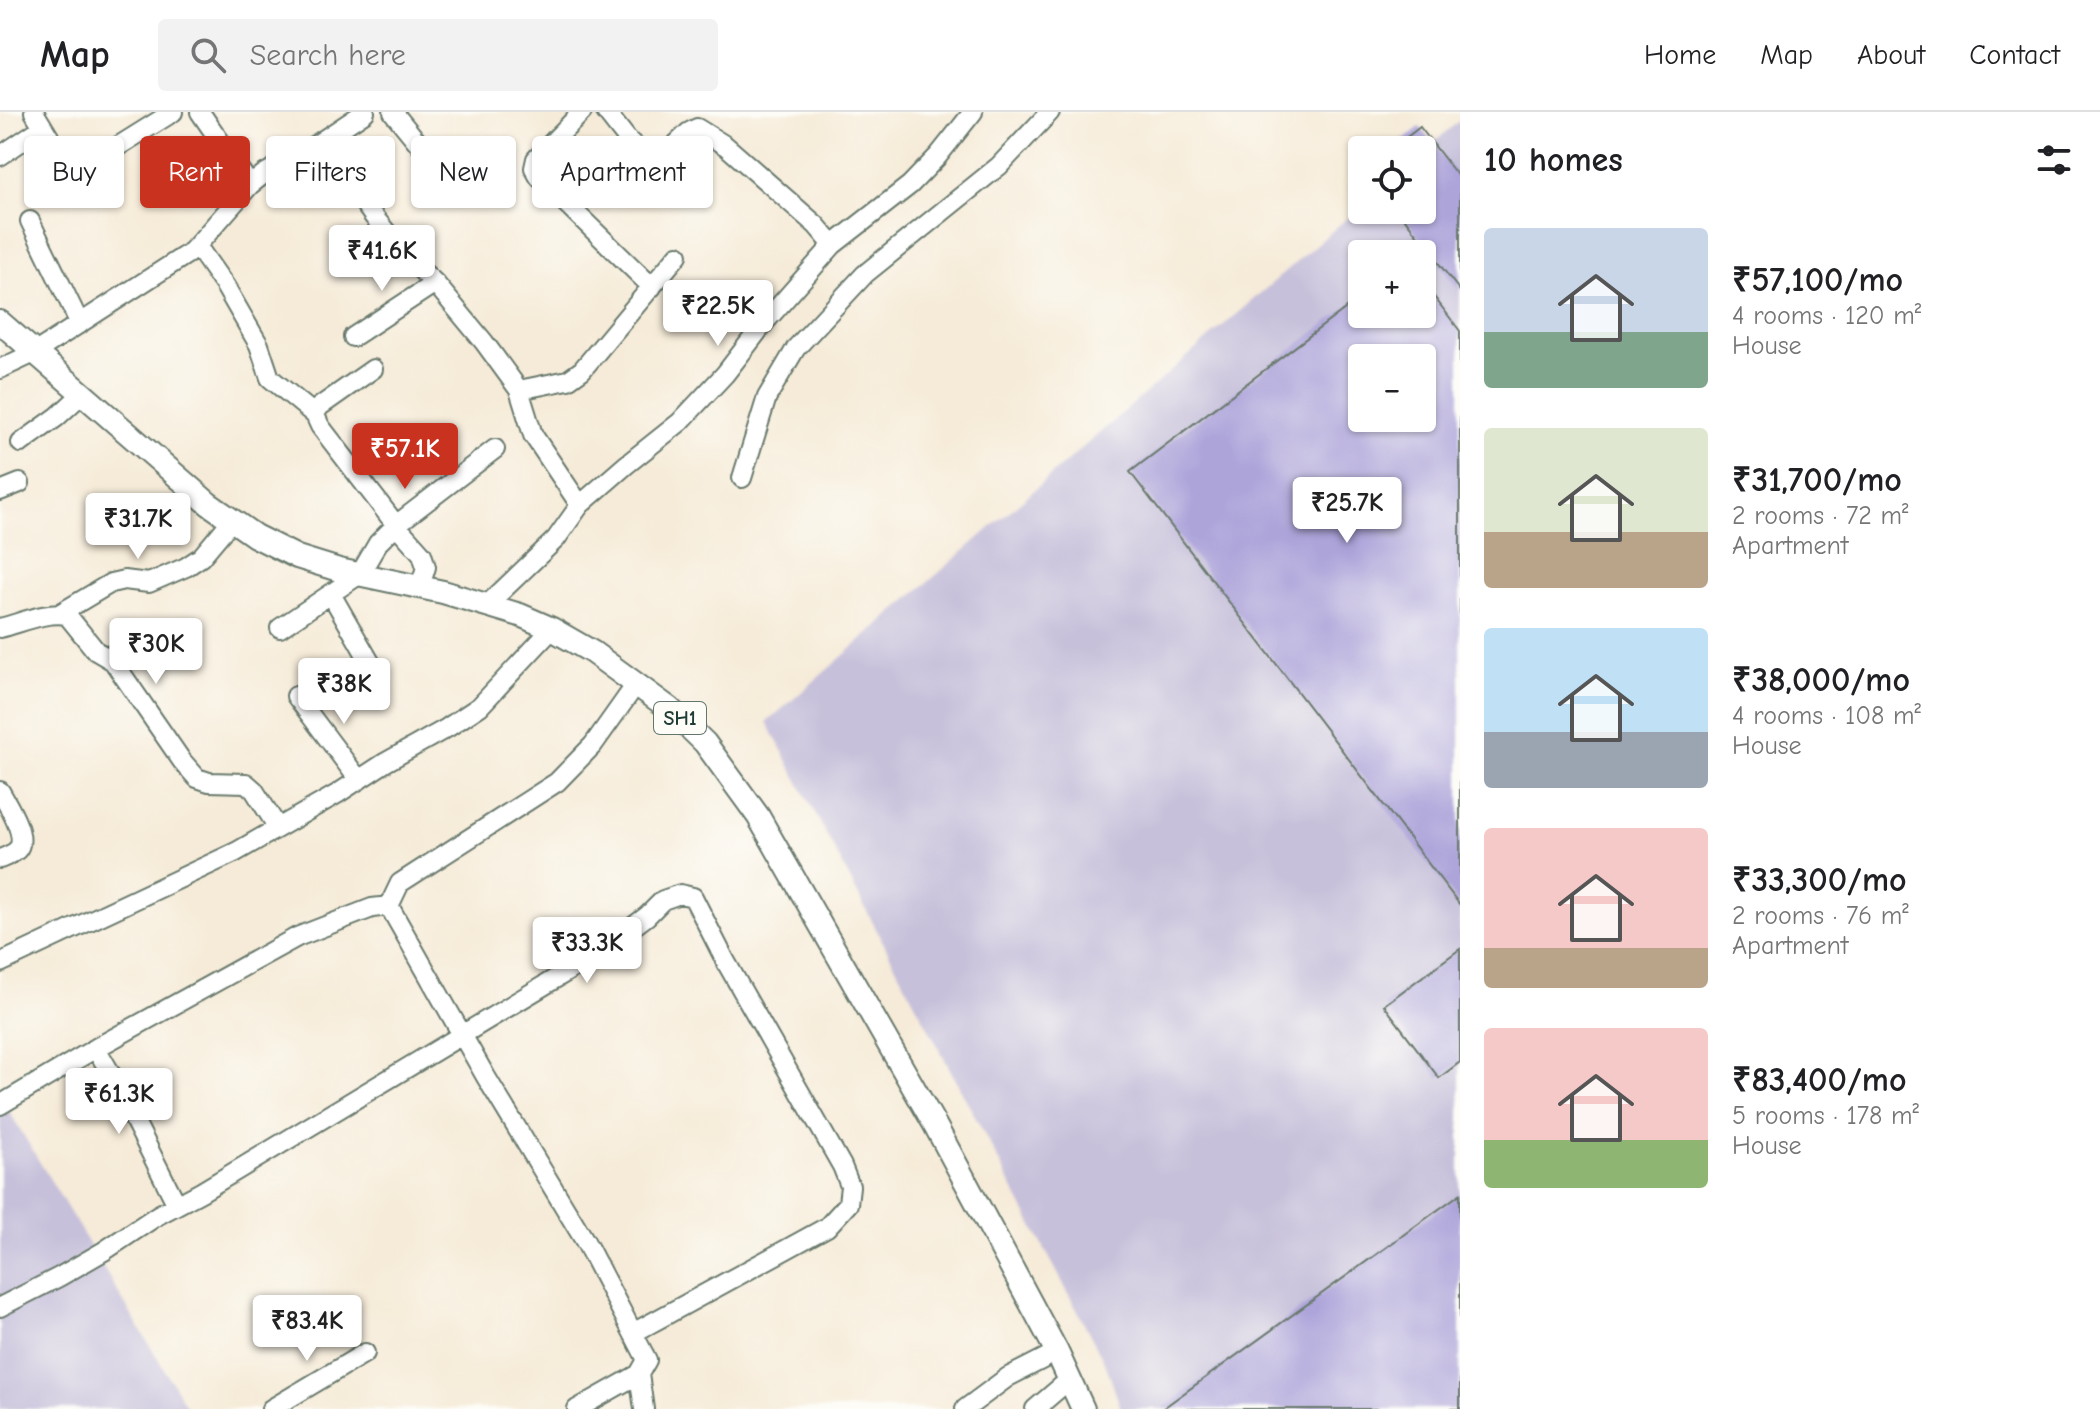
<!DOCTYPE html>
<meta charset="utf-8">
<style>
:root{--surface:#fff;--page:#f2f2f2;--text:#202124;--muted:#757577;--line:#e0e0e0;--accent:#c8321e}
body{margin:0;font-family:"Comic Neue",sans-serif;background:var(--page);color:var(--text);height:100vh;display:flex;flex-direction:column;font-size:30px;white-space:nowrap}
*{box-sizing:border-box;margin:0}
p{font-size:26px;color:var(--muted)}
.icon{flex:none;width:44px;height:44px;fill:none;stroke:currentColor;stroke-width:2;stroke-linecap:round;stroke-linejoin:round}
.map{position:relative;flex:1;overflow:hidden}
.drawer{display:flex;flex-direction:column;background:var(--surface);width:640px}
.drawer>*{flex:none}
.top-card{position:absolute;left:24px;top:24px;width:760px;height:72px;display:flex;gap:16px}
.controls{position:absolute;left:1348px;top:24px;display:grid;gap:16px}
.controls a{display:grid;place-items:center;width:88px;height:88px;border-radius:8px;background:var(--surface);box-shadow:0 2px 6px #0004;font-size:40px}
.price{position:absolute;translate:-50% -68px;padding:0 18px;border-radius:8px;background:#fff;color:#222;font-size:26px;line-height:52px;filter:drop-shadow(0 2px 4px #0008)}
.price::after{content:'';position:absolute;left:50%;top:48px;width:24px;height:18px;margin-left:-12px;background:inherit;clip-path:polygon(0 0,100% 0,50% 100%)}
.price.current{background:var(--accent);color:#fff}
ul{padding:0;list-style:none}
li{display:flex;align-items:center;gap:24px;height:200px;padding:0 24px}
li span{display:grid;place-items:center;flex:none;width:224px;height:160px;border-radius:8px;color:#555}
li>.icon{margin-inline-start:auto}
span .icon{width:96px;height:96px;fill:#fffc;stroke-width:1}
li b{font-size:34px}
h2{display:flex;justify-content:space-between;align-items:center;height:96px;padding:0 24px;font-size:34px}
.chip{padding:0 28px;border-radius:8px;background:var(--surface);box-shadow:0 2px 6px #0004;font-size:28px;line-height:72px}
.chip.current{background:var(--accent);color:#fff}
header{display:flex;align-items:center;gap:48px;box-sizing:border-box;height:112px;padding:0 40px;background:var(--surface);border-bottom:2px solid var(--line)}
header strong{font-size:38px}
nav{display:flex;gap:44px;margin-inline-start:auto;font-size:28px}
.search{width:560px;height:72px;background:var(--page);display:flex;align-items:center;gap:20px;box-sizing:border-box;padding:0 28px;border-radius:8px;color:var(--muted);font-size:30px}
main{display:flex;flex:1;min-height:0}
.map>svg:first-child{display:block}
</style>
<header>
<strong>Map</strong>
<div class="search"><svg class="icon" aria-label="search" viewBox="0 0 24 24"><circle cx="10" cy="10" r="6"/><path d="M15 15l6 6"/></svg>Search here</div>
<nav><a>Home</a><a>Map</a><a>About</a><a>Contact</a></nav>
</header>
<main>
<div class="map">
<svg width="1460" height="1297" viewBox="0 0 1460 1297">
<rect width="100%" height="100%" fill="#fdfcf7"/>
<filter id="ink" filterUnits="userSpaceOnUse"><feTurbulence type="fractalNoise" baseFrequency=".0125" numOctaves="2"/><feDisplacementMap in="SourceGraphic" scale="16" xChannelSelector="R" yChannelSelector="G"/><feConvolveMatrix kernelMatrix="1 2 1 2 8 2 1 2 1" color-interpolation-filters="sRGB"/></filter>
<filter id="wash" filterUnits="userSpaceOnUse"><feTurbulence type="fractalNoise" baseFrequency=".006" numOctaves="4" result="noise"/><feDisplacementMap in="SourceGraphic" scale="32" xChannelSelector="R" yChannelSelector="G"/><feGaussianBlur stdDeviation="1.8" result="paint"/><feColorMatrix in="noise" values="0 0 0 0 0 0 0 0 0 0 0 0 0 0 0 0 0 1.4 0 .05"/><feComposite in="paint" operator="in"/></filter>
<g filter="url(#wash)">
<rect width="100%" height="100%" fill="#f6ebd8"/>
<path fill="#c6c0da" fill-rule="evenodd" d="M1460,8v1289h-339l-15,-44 -339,-643 595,-517v5h60v-57zM1362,142h60v60h-60zM1362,246h60v60h-60z
M0,984l188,313h-188z"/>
<g id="blocks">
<path fill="#ada4da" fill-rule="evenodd" d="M1420,15l40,52v112l-62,-81h24v-60h-32z
M1422,169l38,50v574l-330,-433 232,-176v18h60zM1362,246h60v60h-60z
M1460,837v113l-21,16 -55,-73z
M1460,1082v215h-298z"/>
</g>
</g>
<g filter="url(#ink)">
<use href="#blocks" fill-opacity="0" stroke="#6a7a6d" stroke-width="2"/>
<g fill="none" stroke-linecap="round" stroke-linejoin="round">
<g stroke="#6a7a6d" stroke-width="22">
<path id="minor" d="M34,0l32,53c10,3 17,1 27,-3l80,-50
M200,0l50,73
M393,0l65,80
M582,0l-46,47 -2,9 5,9 113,110
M606,0l22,28 16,15 19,2 26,-25 8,-4 29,18 90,79 17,20
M320,30l54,75 34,41 27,25 49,59 35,48 14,45 47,70
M0,44l43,-29
M30,109l50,103
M197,134l28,40 34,59 11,33 45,37
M353,225l82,-54
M0,257l34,-16 158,-102 58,-66 14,-11 56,-32 45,-30
M373,257l-54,38 -4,8 5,11 76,99 26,29 4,13 -6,20
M519,278l49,-10 14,-10 96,-115
M21,331l36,-26 25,-23
M742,366l25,-81 29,-49 69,-74 134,-108 51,-54
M0,379l20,-8
M331,482l43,75
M487,493l69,-66 24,-34 46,-40 54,-43 45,-48 40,-52 68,-77 77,-60 28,-29 35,-44
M59,502l52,-31 13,-3 25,3 37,-16 15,-10 31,-37
M0,516c21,-5 46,-17 67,-13l29,36 17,10 69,100 15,17 12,4 37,1 8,7 24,38
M280,516l80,-54 18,-31 18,-18 99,-76
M296,584l63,84
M0,679c7,13 29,46 17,59 -4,4 -12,7 -17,9
M389,794l11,-23 157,-101 36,-37 44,-62
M0,851l236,-111 101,-58 49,-32 61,-34 33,-22 72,-77
M96,936l15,26 66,131
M0,993l96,-57 201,-111 75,-29 17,-2 97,171 99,164 62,119 -8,14 -62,35
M0,1195l59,-30 45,-26 54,-36 43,-23 397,-239 49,-37 16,-16 17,-6 13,3 33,65 116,204 8,20 -2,18 -21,23 -194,106
M639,1262l5,35
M271,1297l94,-56
M965,1297l43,-32 49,-25
M1035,1297l35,-30"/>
</g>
<g stroke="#6a7a6d" stroke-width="26">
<path id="major" d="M0,210l209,182 46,32 42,21 42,13 104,22 77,23 32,14 40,23 78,57 35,34 53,73 177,309 122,227 26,57"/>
</g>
<use href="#minor" stroke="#fff" stroke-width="18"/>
<use href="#major" stroke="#fff" stroke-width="22"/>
</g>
</g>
<g text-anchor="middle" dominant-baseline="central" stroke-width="6" stroke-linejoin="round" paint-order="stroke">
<rect fill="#fdfcf7" stroke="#62766e" stroke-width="2" x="654" y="590" width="52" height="32" rx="6"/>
<g font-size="20" font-weight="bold" fill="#1f3d34">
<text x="680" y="606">SH1</text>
</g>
</g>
</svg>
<div class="controls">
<a><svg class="icon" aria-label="locate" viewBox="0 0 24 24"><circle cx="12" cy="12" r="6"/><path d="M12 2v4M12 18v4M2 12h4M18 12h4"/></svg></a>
<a>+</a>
<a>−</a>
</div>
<b class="price" style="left:382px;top:181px">₹41.6K</b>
<b class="price" style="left:718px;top:236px">₹22.5K</b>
<b class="price current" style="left:405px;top:379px">₹57.1K</b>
<b class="price" style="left:1347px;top:433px">₹25.7K</b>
<b class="price" style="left:138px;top:449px">₹31.7K</b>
<b class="price" style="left:156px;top:574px">₹30K</b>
<b class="price" style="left:344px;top:614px">₹38K</b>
<b class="price" style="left:587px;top:873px">₹33.3K</b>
<b class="price" style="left:119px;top:1024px">₹61.3K</b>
<b class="price" style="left:307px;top:1251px">₹83.4K</b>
<div class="top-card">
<a class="chip">Buy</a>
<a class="chip current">Rent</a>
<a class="chip">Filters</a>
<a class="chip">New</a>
<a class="chip">Apartment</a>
</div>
</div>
<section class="drawer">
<h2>10 homes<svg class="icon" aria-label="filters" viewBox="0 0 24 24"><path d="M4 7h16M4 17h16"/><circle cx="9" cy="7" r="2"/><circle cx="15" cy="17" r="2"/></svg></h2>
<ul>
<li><span style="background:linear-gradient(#c9d6e8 65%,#7fa58c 0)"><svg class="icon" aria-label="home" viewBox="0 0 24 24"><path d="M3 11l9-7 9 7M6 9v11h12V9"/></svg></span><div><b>₹57,100/mo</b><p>4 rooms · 120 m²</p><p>House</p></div></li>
<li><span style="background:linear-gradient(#dfe7d0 65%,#b9a48a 0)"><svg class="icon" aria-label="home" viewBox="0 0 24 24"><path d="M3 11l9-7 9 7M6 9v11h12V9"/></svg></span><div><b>₹31,700/mo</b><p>2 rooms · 72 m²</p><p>Apartment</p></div></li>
<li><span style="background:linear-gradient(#bfe0f5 65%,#9aa5b1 0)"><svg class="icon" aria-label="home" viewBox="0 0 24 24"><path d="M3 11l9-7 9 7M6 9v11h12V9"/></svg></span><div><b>₹38,000/mo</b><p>4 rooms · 108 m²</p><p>House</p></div></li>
<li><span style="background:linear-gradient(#f6c9c9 75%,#b9a48a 0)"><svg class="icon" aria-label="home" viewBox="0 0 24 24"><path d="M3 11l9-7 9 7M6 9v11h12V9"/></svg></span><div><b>₹33,300/mo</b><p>2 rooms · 76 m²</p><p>Apartment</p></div></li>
<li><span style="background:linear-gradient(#f6c9c9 70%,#8fb573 0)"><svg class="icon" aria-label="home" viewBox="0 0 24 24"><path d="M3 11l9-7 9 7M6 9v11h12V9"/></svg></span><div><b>₹83,400/mo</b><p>5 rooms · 178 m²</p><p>House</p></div></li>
</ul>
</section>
</main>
